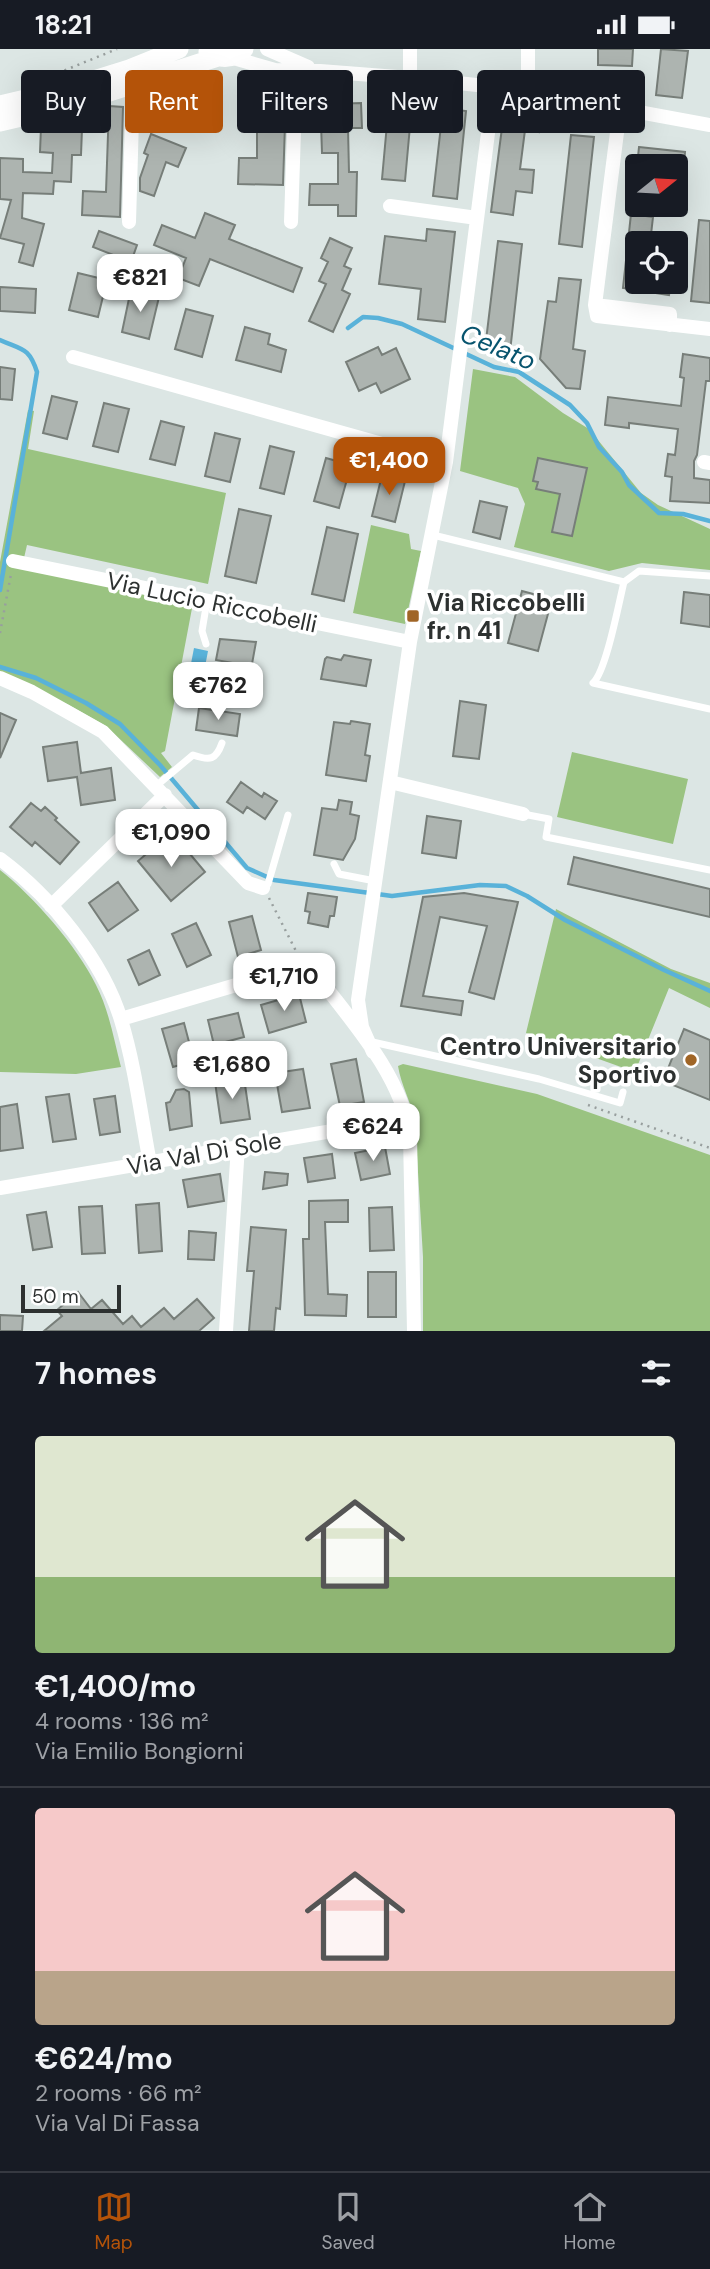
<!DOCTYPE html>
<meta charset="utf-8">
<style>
:root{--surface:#171b24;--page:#20242c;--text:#f1f3f6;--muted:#9ea1a6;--line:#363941;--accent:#b45309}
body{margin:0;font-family:"DM Sans",sans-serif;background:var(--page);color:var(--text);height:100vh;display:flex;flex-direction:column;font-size:26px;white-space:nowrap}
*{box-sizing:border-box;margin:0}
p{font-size:23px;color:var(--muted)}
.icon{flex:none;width:38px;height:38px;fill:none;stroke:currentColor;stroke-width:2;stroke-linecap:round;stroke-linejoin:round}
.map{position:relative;height:1282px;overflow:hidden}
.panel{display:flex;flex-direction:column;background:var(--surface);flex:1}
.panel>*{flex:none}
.top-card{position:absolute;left:21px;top:21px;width:668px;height:63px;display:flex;gap:14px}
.needle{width:46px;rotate:72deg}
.controls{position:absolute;left:625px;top:105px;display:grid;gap:14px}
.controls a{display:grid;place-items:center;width:63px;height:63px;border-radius:7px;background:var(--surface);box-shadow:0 7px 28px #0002;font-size:35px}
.scale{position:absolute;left:21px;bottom:18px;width:100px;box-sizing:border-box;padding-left:7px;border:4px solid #2d3130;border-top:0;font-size:19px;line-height:24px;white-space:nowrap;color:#2d3130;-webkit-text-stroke:5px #fff;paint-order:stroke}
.price{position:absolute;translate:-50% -60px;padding:0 16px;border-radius:14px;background:#fff;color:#222;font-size:23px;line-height:46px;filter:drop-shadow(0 2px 4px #0008)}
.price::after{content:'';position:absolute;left:50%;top:42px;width:21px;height:16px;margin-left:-10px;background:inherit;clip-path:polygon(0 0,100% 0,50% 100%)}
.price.selected{background:var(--accent);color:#fff}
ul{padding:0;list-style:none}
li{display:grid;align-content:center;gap:14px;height:371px;padding:0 35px}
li+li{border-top:2px solid var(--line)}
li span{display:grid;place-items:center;height:217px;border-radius:7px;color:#555}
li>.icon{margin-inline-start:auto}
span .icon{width:126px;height:126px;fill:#fffc;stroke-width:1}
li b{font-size:30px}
h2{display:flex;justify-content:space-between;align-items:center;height:84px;padding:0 35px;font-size:30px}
.pill{padding:0 24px;border-radius:7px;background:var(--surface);box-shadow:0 7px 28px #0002;font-size:24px;line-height:63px}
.pill.selected{background:var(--accent);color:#fff}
.status{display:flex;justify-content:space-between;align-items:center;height:49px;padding:0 35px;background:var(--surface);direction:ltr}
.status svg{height:19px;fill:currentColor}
.dock{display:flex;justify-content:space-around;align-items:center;height:98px;border-top:2px solid var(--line);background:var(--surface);font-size:19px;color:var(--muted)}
.dock a{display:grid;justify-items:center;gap:4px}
.dock .selected{color:var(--accent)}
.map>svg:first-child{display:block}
</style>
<div class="status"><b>18:21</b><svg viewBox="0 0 49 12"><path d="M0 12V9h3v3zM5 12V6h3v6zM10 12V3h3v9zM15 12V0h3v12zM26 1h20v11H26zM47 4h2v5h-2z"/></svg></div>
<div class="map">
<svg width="710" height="1282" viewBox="0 0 710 1282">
<rect width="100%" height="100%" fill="#dce6e4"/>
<path fill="#9ac381" d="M473,320l42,8 48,36 26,16 52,64 17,12 52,24v41l-68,-7 -33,8 -95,-24 11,-43 -7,-16 -58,-17z
M28,361l6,1 -6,38 198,44 -18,91 -181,-39 -3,13 169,45 -28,148 -4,2 11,14 -12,10 -54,-51 -37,-21 -69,-32v-111z
M371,476l38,9 2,15 10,2 -16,73 -52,-11z
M572,703l116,27 -15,65 -116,-27z
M0,821c34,27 77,76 96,115 13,25 18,55 25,82l-45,7 -76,-2z
M556,860l115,60 39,14v25l-41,-20 -34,84 -109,-39z
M403,1015l134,30 173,61v176h-287v-74l-8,-136c-4,-19 -14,-36 -17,-55z"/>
<path fill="#59b2d9" d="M194,599l14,3 -4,21 3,1 -2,10 -17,-4z"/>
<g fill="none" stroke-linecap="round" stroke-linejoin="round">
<path stroke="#59b2d9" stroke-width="4.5" d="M348,279l15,-11 15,1 24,6 92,43 25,5 51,33 17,18 12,24 23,25 7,13 30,28 24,1 27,7
M0,291c22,10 29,7 37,32l-37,218
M0,618l36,11 50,25 34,21 40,41 87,103 27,12 118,16 88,-11 26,1 21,10 38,24 99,50 46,21"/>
</g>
<path fill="#adb4b0" stroke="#777e79" stroke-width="2" d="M598,0h35l-1,17 -34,-1z
M661,0l27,2 -6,47 -26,-3z
M240,44l46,1 -3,91 -45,-1 1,-26h18v-29l-17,-1z
M189,48l2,28 -50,3 1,-21 28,-1v-7z
M389,53l23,2 -7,77 -23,-2z
M361,54l1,25h-14l1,44h8l-1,44h-18v-11h-29l1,-21h28v-31h-16l-1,-30 12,-1 -1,-18z
M505,56l37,5 -3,22 -14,-2 -5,39 14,1 -2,23 -16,-2 -3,24 -22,-3z
M109,57l14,1 -3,110 -38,-2 1,-24 23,1z
M443,59l23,3 -9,88 -24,-3z
M41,78l41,2 -1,26h-9l-1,27 -17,-1 -1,13 -30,-1 -1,25 22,6 -11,42 -14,-4 5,-18 -24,-6 11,-38 -11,-1v-41l23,1v13l29,1 1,-20 -13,-1z
M151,85l35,14 -8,19 -12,-5 -12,34 -14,-5v-13l8,-23 -4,-2z
M571,86l23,2 -12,110 -23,-3z
M639,98l46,5 -1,14h-47z
M205,164l30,12 -6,14 73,29 -9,24 -83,-33 -11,27 -21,-8 8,-20 -32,-13 8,-20 33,13z
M631,165l22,3 -3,26h-13v39h34l-2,13 -46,-7z
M699,171l11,1v82l-19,-2z
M427,180l28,3 -10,90 -27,-3 3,-30 -42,-5 6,-48 41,5z
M99,182l38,14 -6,17 -38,-15z
M330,189l22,10 -8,18 7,3 -9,21 8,4 -17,38 -24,-11 17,-37 -7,-3 9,-19 -7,-4z
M498,192l24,3 -12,108 -25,-3z
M78,224l29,7 -9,37 -29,-7z
M559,229l22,2 -8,69 12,2 -5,38 -14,-1 -26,-29 8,-58 8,1z
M0,238l36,2 -1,24 -35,-2z
M131,240l28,8 -10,42 -27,-7z
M186,260l27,7 -11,41 -27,-8z
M245,278l25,7 -2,10 18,6 -5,22 -45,-12z
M378,298l4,8 14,-7 14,31 -29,14 -5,-10 -17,8 -13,-29z
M683,305l27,4v23h-4l-9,74 -3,6v17l16,2v23l-40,-2 2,-24 -7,-1 3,-22 7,1 3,-26 -49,-6v5l-24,-3 3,-28 73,9 3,-28 -4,-1z
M0,318l15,2 -3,31 -12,-1z
M52,347l25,6 -10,37 -24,-6z
M104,354l25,6 -11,43 -25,-6z
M161,372l23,6 -9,38 -25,-6z
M215,384l25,6 -10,43 -25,-6z
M270,397l24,6 -10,42 -24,-6z
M326,409l25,7 -12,43 -25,-7z
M538,409l49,10 -15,68 -20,-4 8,-38 -24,-5 2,-7 -5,-1z
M383,422l23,6 -11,45 -23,-6z
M480,452l27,6 -7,32 -27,-7z
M239,460l32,7 -15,67 -31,-7z
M327,478l31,7 -14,67 -32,-7z
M522,542l30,8 -14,52 -30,-8z
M684,543l26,3v32l-29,-4z
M220,590l36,3 -4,22 -3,2 -33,-6z
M344,606l27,5 -5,26 -45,-7 4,-20 2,-2 14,3z
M460,652l26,4 -7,54 -26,-3z
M199,659l41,6 -3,22 -41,-6z
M0,664l16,7 -16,38z
M351,672l19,3 -5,31 5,1 -4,25 -40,-6 8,-53 16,2z
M77,693l4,31 30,-5 4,32 -34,5 -4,-28 -29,4 -5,-34z
M241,733l21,15 2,-4 13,8 -12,18 -18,-12 -4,6 -16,-11z
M339,751l13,2 -2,12 9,2 -4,23 -12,21 -29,-5 8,-47 15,2z
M31,754l10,8 4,-4 12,11 -2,2 24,22 -19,22 -25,-22 -3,4 -22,-19z
M427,767l34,5 -5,37 -34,-5z
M165,789l14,16 6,-6 20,24 -34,29 -33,-40z
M574,808l136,32v28l-142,-33z
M118,833l20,28 -30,21 -19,-28z
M308,844l29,4 -3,19h-4l-2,11 -20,-4 2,-11 -5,-1z
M464,844l54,9 -24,97 -25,-7 18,-66 -47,-9 -17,79 40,5 -2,14 -60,-9 22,-109z
M252,867l9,34 -23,7 -9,-35z
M196,874l15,32 -24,12 -15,-33z
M149,901l11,25 -21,10 -11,-25z
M299,945l7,28 -37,11 -8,-28z
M238,964l6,24 -30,8 -6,-25z
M184,974l10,38 -21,6 -11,-38z
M684,980l26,11v60l-47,-19z
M356,1010l8,43 -24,4 -9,-42z
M303,1020l7,39 -28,4 -7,-39z
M244,1029l6,41 -29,4 -6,-41z
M184,1040l5,3 3,34 -22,4 -4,-27 4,-1 6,-12z
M69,1045l7,45 -23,3 -7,-45z
M115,1047l5,36 -20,3 -6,-36z
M17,1055l6,44 -23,3v-44z
M385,1098l5,27 -29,6 -6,-27z
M332,1105l3,24 -27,4 -4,-24z
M265,1123l23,2 -1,11 -24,4z
M220,1125l4,27 -36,6 -5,-27z
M348,1151v22h-23l3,72 19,1 -1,21 -41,-1 -2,-76h6v-38z
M159,1154l3,48 -23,2 -3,-48z
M102,1157l3,47 -23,1 -3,-47z
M392,1158l2,43 -24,1 -1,-43z
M46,1163l6,35 -19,3 -6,-35z
M251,1178l35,3 -6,79 -4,-1 -2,23h-25l5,-60h-7z
M189,1182l27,2 -2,27 -26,-1z
M368,1223h28v45h-28z
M78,1243l13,17 11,-9 21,24 9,-8 9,11 23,-19 10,11 23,-20 17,19 -15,13h-155l18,-15 -5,-6z
M0,1266l23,1 -1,15h-22z"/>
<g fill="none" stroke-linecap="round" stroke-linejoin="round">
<path stroke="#989f9e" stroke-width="2.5" stroke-dasharray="2 5" stroke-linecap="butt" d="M58,24l59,-24
M0,584l11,-59
M269,849l29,57
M588,1056l122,43"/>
<path stroke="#fff" stroke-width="7" d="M433,486l191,47c-5,20 -18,90 -31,101l117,26
M624,533l15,-11 71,5
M206,595l-4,-13 5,-30
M156,737l37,-31c17,6 23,5 29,-12
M523,765l26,5 -3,18 164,33
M334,815l5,10 36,7
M263,839l5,-4 20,-69
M368,992l171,38 81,24 3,-11"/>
<path stroke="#fff" stroke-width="14" d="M267,0l41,18
M230,8l45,13 45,1 90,7 104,11 196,36
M410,29v-29
M528,42v-42
M620,60l-25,196 2,11 113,13
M390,157l87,12
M129,173l4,-137
M291,173l5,-151
M595,256l75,9v11
M73,308l373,105
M704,413l6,1
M13,512l397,81
M0,629l32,14 71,40 145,151 15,5
M390,733l133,32
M0,810c50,37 103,101 121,161 14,46 20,96 29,143
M51,857l114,-111
M121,970l183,-54 6,2c37,49 92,107 100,169l4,195
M373,1003l-11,-25 -4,-27 52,-358 36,-180 48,-376
M0,1139l408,-70
M226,1282l12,-185"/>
<path stroke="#fff" stroke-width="19" d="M208,3c13,8 25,7 36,-3
M0,56l55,-13 74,-23 50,-20
M0,73l60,-14 158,-51"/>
</g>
<g fill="#a06526" stroke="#fff" stroke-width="2.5">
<rect x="406" y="560" width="14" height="14" rx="3.5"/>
<circle cx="691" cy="1011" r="7"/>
</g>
<g text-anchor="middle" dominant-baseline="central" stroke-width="7" stroke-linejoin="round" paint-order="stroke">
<g font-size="24" fill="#2d3130" stroke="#fff">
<text transform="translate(212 553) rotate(12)">Via Lucio Riccobelli</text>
<text transform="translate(204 1104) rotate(-10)">Via Val Di Sole</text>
</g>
<g font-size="24" font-weight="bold" fill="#2d3130" stroke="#fff" text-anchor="start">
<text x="427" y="553">Via Riccobelli<tspan x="427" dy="28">fr. n 41</tspan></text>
<text x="677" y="997" text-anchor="end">Centro Universitario<tspan x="677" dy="28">Sportivo</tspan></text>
</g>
<g font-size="26" font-style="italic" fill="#07546e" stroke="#fff">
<text transform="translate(498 298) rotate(23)">Celato</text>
</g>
</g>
</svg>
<div class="controls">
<a><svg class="needle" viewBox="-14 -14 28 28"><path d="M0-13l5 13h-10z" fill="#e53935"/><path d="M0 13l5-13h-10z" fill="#9ea1a6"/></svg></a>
<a><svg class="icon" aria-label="locate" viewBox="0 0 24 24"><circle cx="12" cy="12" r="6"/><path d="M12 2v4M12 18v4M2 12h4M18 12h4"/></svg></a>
</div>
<div class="scale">50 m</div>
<b class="price" style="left:140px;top:265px">€821</b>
<b class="price selected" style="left:389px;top:448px">€1,400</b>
<b class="price" style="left:218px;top:673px">€762</b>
<b class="price" style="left:171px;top:820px">€1,090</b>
<b class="price" style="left:284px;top:964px">€1,710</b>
<b class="price" style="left:232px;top:1052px">€1,680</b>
<b class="price" style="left:373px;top:1114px">€624</b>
<div class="top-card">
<a class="pill">Buy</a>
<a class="pill selected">Rent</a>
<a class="pill">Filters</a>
<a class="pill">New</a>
<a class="pill">Apartment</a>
</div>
</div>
<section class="panel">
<h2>7 homes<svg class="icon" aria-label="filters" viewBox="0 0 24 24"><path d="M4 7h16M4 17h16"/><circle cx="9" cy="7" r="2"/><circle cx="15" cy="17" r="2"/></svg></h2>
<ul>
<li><span style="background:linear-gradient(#dfe7d0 65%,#8fb573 0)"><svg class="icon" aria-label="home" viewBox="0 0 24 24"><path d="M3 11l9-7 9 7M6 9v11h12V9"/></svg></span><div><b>€1,400/mo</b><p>4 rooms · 136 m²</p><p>Via Emilio Bongiorni</p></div></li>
<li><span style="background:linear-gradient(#f6c9c9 75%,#b9a48a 0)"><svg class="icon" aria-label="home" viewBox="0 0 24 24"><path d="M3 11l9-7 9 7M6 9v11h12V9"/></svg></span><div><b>€624/mo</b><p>2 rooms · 66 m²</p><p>Via Val Di Fassa</p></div></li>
</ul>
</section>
<nav class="dock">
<a class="selected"><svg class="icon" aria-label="map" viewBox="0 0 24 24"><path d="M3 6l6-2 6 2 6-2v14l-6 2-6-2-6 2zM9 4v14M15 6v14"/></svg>Map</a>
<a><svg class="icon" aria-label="saved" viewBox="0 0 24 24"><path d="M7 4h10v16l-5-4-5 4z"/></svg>Saved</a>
<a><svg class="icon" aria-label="home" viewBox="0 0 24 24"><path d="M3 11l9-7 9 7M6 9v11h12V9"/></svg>Home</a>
</nav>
